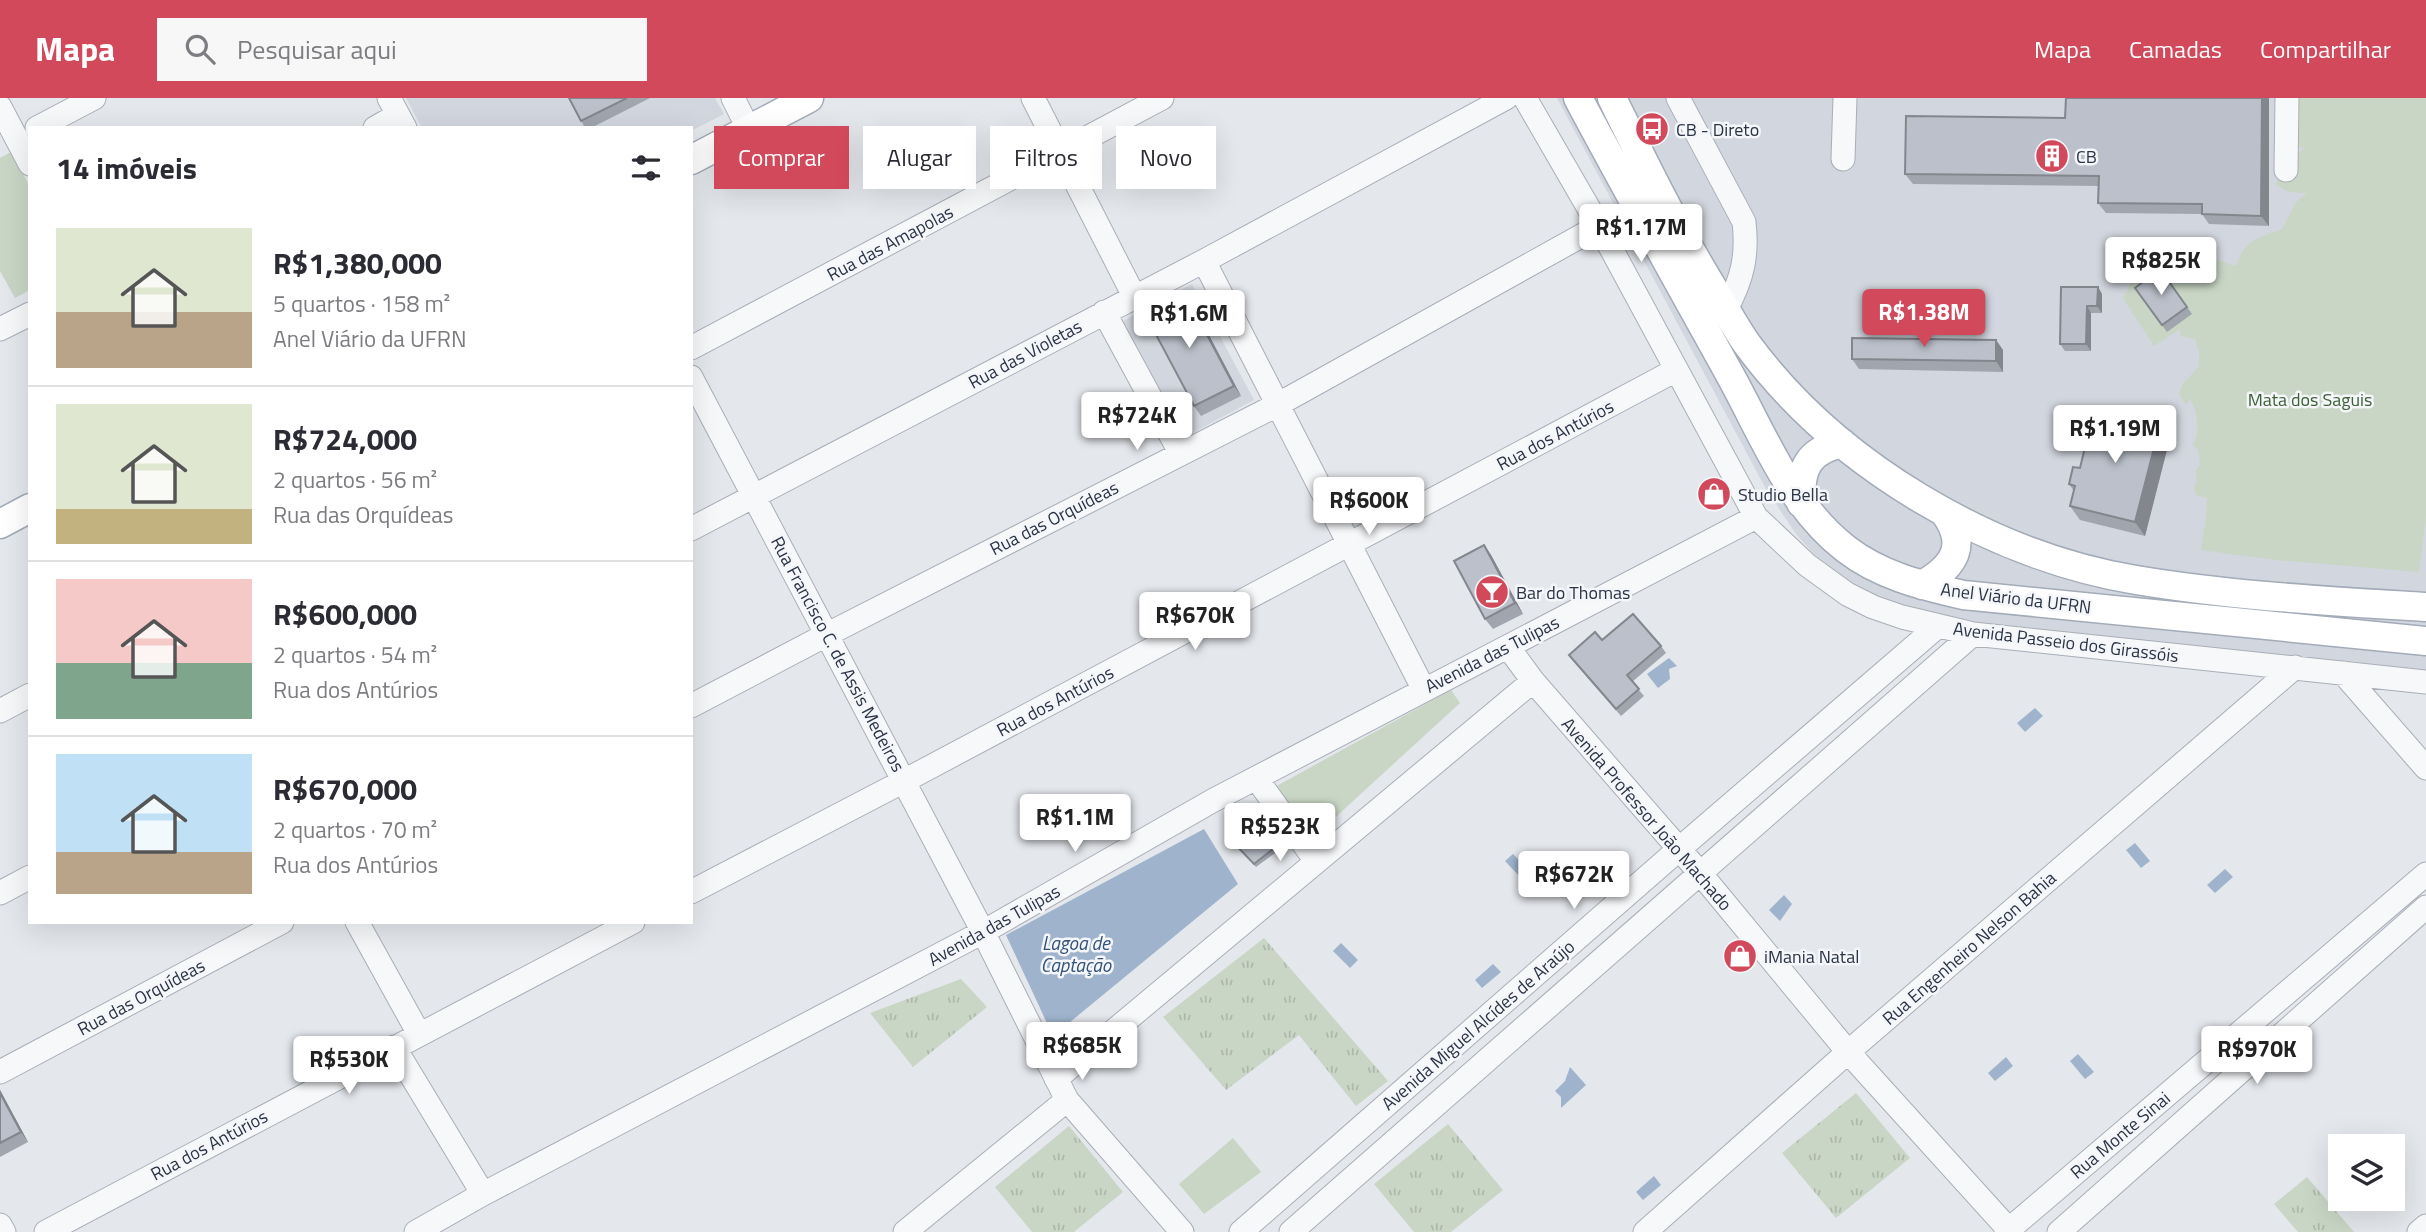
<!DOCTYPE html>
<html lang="pt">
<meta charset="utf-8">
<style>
:root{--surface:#fff;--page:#f7f7f7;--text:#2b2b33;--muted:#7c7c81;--line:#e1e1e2;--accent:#d1495b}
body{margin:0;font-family:"Titillium Web",sans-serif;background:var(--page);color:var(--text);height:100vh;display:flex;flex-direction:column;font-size:26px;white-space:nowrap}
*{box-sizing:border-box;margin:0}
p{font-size:23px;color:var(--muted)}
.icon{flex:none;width:38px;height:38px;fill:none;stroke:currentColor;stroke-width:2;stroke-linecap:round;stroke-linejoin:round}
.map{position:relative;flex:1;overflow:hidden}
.side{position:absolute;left:28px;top:28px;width:665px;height:798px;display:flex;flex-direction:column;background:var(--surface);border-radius:0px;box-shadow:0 7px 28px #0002}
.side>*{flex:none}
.guide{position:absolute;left:714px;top:28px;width:665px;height:63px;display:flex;gap:14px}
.controls{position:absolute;left:2328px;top:1036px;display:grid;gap:14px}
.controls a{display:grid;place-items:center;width:77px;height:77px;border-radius:0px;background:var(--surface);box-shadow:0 7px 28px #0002;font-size:35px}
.price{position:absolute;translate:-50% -60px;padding:0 16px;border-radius:7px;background:#fff;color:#222;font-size:23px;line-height:46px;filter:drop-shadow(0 2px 4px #0008)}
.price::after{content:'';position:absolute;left:50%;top:42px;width:21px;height:16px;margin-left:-10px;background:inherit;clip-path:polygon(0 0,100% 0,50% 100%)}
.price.current{background:var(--accent);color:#fff}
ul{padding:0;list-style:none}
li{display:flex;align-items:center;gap:21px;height:175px;padding:0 28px}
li+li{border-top:2px solid var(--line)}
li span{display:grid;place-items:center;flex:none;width:196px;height:140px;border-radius:0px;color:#555}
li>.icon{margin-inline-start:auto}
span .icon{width:84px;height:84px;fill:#fffc;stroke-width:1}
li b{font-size:30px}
h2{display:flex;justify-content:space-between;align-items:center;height:84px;padding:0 28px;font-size:30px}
.tag{padding:0 24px;border-radius:0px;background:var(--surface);box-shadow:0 7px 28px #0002;font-size:24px;line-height:63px}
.tag.current{background:var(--accent);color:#fff}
header{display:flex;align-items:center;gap:42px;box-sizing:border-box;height:98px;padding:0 35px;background:var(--accent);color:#fff}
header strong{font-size:33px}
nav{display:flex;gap:38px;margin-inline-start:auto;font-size:24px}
.search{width:490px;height:63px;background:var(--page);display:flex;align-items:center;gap:18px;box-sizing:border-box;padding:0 24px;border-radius:0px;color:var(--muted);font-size:26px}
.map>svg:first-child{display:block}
</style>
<header>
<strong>Mapa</strong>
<div class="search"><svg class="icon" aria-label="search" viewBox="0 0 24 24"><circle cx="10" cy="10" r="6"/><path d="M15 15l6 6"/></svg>Pesquisar aqui</div>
<nav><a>Mapa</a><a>Camadas</a><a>Compartilhar</a></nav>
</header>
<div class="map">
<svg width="2426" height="1134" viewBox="0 0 2426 1134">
<defs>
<pattern id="grass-tufts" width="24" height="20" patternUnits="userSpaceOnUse" patternTransform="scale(1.75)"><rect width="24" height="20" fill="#c9d6c5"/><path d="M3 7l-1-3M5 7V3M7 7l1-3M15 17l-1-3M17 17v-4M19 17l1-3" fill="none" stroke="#adb8ab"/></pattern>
</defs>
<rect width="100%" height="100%" fill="#e4e7ec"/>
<path fill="#d2d6de" d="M406,0h309l9,16 -33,17v-3h-269z
M1557,0h869v576l-448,-47 -52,-12 -58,-20 -42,-27 -30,-34 -30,-45z
M1192,186l62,116 -69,37 -62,-116z"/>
<path fill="url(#grass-tufts)" d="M1264,840l124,143 -32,25 -57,-71 -73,55 -63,-73z
M961,881l26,28 -74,60 -43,-54z
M1856,995l54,65 -74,60 -54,-65z
M1448,1026l55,66 -52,42h-37l-40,-48z
M1069,1028l54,66 -49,40h-42l-37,-45z
M2307,1079l47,55h-56l-24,-28z"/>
<path fill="#c9d6c5" d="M2279,0h147v419l-7,55 -143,-12 -75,-10 5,-33 1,-19 -11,-3 -2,-7 3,-7 -1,-11 4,-5 -2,-15 -5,-6c8,-11 4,-34 -3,-45l-4,6 -7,-11 3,-9 17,-19v-14l-4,-13 -14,-3 -1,-7 -26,17 -31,-48 5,-8 7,-22 35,-18 21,11 20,-3 25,8c10,-29 22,-27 46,-37l14,-27 11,-9 -19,-1 -13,-8 18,-26 12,-11 -15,1z
M11,54l19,35v103l-15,8 -15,-27v-113z
M1451,592l9,13 -132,121 -39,-10 -16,-26z
M1233,1040l28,34 -57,42 -25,-30z"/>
<path fill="#9fb4cc" d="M1669,560l8,8 -8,3 1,10 -12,9 -11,-14z
M2035,610l8,8 -18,16 -8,-9z
M1204,731l34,55 -185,152 -47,-101z
M2135,745l15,18 -9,7 -15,-18z
M1513,756l17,17 -9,7 -16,-17z
M2225,771l8,8 -18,16 -8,-8z
M1784,797l8,9 -12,17 -11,-11z
M1341,845l17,17 -8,8 -17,-17z
M1493,866l8,8 -19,16 -7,-8z
M2078,956l16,18 -9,7 -15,-18z
M2006,959l7,9 -18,15 -7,-8z
M1570,969l16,18 -25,23v-11l-6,-6 10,-10z
M1654,1078l7,9 -18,15 -7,-8z"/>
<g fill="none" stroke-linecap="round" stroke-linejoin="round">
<g stroke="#a9aeb7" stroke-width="25">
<path id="minor" d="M389,0l16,30
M733,0l16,32
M1033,0l101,198
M1525,0l74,128 157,291 51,48 40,29 26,13 29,10 71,17 453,48
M1678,0l66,124c4,34 -2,58 -18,87
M0,9l30,57
M37,30l57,-30
M375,30l23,-13
M1843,61l2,-61
M2286,72l1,-72
M1204,163l220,429
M1104,214l77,142
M0,231l30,-15
M691,250l471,-250
M691,279l292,555 84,168 115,132
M691,431l513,-268 302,-163
M1508,549l25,34 167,192 148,179 163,180
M2343,575l83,95
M691,608l137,-72 449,-229 322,-179
M0,613l30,-16
M1256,680l60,83
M691,794l213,-111 772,-411
M0,795l30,-16
M357,824l62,112
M394,949l89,147
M0,974l282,-150
M1056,981l477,-398
M0,1127l4,7
M46,1134l587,-310
M416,1134l67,-38 500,-262 229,-131 544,-284
M905,1134l162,-132
M1241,1134l437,-382 260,-224
M1291,1134l682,-598
M1645,1134l203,-180 447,-385
M2006,1134l420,-358
M2059,1134l367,-325
M2419,1134l7,-6"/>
</g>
<g stroke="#a3abb8" stroke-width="31">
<path id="major" d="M1578,0c49,92 100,183 151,275 34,61 60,132 117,176 35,27 75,36 117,46l463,46
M1612,0c32,65 64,130 102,192 11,18 21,37 33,54 88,120 243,212 389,236 96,16 193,21 290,27
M691,62l118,-62
M1801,405c-1,-34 6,-52 41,-60
M0,426l30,-16
M1922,487c32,-18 47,-40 22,-73"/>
</g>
<use href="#minor" stroke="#f7f8fa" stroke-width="23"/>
<use href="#major" stroke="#fff" stroke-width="28"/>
</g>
<path fill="#a1a5ae" d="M569,0h81l-59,30h-6z
M2269,0v128l-60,-2 -7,-10 -96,-1 -8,-10 1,-17 -186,-2 -8,-10 160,-56z
M2160,171l32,45 -25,18 -32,-44z
M2098,189l4,7v19h-11v38h-26l-5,-7z
M1185,195l7,10 49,93 -40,20 -7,-10z
M1996,242l7,10v22l-144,-3 -7,-10z
M2105,329l66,7 -26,102 -65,-16 -10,-14 4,-15 -5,-7 11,-16z
M1484,447l7,10 32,59 -30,15 -8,-10z
M1602,542l59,6 5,7 -34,29 12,14 -23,20 -52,-61z
M1227,738l46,13 2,4 -19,14z
M0,992l28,52 -28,15z"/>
<path fill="#83868d" d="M2262,0h7v128l-8,-10z
M2098,189l4,7v19l-5,-7z
M1185,195l7,10 49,93 -7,-10z
M2087,208l4,7v38l-5,-7z
M1996,242l7,10v22l-7,-11z
M2161,323l10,13 -26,102 -10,-14z
M1484,447l7,10 32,59 -8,-11z
M0,992l28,52 -7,-10 -21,-39z"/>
<path fill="#bbc0ca" stroke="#83868d" stroke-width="2" d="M569,0h58l-46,23z
M2066,0h196l-1,118 -59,-2v-10l-104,-1 1,-27 -194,-2 1,-58 159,2z
M2160,171l27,38 -25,18 -27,-37z
M2061,189h37l-1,19h-10l-1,38h-26z
M1185,195l49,93 -40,20 -49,-92z
M1852,240l144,2v21l-144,-2z
M2110,310l51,13 -26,101 -65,-16 5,-20 -6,-2 4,-17 7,1 11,-45 14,4z
M1484,447l31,58 -30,16 -31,-58z
M1633,516l28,32 -34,29 12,14 -23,20 -47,-54 26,-23 7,8z
M1248,723l25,28 -19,15 -27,-28z
M0,995l21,39 -21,11z"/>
<defs>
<g id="bus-disc" transform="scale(1.75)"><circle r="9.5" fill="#d1495b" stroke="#f4f6f9"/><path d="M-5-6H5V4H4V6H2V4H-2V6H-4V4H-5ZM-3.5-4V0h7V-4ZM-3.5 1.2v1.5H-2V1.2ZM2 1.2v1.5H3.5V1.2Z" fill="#fff"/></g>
<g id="building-disc" transform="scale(1.75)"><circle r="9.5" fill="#d1495b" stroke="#f4f6f9"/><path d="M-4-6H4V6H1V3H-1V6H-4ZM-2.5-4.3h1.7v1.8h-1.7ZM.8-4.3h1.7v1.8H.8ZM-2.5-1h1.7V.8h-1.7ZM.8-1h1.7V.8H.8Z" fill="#fff"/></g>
<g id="shop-disc" transform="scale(1.75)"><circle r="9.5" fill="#d1495b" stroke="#f4f6f9"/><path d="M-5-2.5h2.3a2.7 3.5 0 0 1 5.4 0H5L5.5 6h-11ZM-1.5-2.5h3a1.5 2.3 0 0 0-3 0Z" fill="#fff"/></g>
<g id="bar-disc" transform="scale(1.75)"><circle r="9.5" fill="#d1495b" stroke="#f4f6f9"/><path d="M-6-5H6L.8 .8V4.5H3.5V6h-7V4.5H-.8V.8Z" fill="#fff"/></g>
</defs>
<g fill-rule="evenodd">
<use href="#bus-disc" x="1652" y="31"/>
<use href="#building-disc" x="2052" y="58"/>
<use href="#shop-disc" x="1714" y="396"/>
<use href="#bar-disc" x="1492" y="494"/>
<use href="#shop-disc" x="1740" y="858"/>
</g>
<g text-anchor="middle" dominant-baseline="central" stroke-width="5" stroke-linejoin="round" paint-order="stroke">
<g font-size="18" fill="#2b3445" stroke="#f4f6f9" text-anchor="start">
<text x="1676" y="31">CB - Direto</text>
<text x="2076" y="58">CB</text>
<text x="1738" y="396">Studio Bella</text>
<text x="1516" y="494">Bar do Thomas</text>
<text x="1764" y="858">iMania Natal</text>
</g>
<g font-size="18" fill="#2b3445" stroke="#f4f6f9">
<text transform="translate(890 145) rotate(-28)">Rua das Amapolas</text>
<text transform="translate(1025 256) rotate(-28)">Rua das Violetas</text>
<text transform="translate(1555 337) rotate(-28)">Rua dos Antúrios</text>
<text transform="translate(1054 420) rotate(-27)">Rua das Orquídeas</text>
<text transform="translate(2016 500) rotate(7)">Anel Viário da UFRN</text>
<text transform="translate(2066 544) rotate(7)">Avenida Passeio dos Girassóis</text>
<text transform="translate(838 556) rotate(62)">Rua Francisco C. de Assis Medeiros</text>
<text transform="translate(1492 556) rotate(-27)">Avenida das Tulipas</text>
<text transform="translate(1055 603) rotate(-28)">Rua dos Antúrios</text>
<text transform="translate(1647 716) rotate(49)">Avenida Professor João Machado</text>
<text transform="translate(994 827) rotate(-29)">Avenida das Tulipas</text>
<text transform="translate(1969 850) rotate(-41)">Rua Engenheiro Nelson Bahia</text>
<text transform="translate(141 899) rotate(-28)">Rua das Orquídeas</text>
<text transform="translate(1478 927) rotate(-41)">Avenida Miguel Alcídes de Araújo</text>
<text transform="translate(2120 1037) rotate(-40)">Rua Monte Sinai</text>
<text transform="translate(209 1047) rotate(-28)">Rua dos Antúrios</text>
</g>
<g font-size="18" fill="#3f6138" stroke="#f4f6f9">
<text x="2310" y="301">Mata dos Saguis</text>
</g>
<g font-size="19" font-style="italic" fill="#34527a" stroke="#f4f6f9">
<text x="1076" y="844">Lagoa de<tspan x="1076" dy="22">Captação</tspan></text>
</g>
</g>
</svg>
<div class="controls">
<a><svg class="icon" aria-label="layers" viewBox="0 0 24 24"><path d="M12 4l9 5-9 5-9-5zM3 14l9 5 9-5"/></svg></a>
</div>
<b class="price" style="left:1641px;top:166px">R$1.17M</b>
<b class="price" style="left:2161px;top:199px">R$825K</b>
<b class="price current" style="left:1924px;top:251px">R$1.38M</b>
<b class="price" style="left:1189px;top:252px">R$1.6M</b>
<b class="price" style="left:1137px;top:354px">R$724K</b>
<b class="price" style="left:2115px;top:367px">R$1.19M</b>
<b class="price" style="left:1369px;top:439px">R$600K</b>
<b class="price" style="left:1195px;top:554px">R$670K</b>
<b class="price" style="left:1075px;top:756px">R$1.1M</b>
<b class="price" style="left:1280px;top:765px">R$523K</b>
<b class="price" style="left:1574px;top:813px">R$672K</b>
<b class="price" style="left:1082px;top:984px">R$685K</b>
<b class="price" style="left:2257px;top:988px">R$970K</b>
<b class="price" style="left:349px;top:998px">R$530K</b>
<div class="guide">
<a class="tag current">Comprar</a>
<a class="tag">Alugar</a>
<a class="tag">Filtros</a>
<a class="tag">Novo</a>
</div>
<section class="side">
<h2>14 imóveis<svg class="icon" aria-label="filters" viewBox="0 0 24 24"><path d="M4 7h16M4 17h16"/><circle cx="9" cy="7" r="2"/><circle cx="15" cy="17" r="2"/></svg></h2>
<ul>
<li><span style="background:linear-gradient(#dfe7d0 60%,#b9a48a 0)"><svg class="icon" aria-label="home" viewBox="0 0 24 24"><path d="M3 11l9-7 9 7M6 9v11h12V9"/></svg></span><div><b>R$1,380,000</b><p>5 quartos · 158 m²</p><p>Anel Viário da UFRN</p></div></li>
<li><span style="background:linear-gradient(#dfe7d0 75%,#c2b280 0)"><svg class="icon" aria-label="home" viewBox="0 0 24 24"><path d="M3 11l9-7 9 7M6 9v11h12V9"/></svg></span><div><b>R$724,000</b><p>2 quartos · 56 m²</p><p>Rua das Orquídeas</p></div></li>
<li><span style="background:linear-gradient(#f6c9c9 60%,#7fa58c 0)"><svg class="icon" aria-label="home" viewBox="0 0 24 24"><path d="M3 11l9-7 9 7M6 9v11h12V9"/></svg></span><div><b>R$600,000</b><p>2 quartos · 54 m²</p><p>Rua dos Antúrios</p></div></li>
<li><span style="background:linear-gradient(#bfe0f5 70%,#b9a48a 0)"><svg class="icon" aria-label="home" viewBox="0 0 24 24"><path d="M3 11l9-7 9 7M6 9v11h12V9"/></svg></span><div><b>R$670,000</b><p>2 quartos · 70 m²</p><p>Rua dos Antúrios</p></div></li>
</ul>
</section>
</div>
